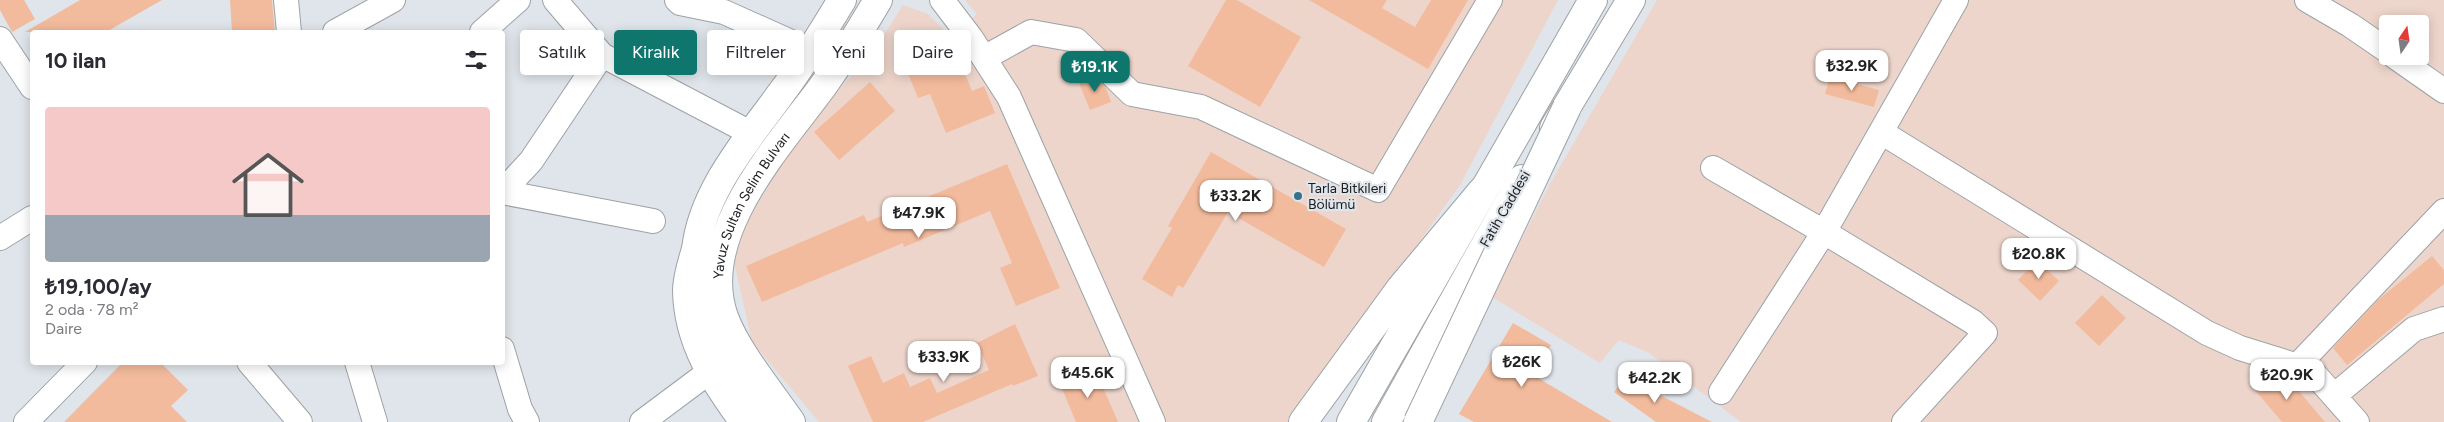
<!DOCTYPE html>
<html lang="tr">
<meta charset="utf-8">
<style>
:root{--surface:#fff;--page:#f7f7f7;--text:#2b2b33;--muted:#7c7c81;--accent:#0f766e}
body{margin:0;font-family:Figtree,sans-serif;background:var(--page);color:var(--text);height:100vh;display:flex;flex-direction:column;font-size:19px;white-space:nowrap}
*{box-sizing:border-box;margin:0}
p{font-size:16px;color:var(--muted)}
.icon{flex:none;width:28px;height:28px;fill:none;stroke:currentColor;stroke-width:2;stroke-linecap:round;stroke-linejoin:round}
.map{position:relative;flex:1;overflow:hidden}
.sheet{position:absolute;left:30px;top:30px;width:475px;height:335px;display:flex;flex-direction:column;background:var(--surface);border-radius:5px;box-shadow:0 2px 12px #0003}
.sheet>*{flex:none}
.guide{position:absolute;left:520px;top:30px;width:475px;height:45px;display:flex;gap:10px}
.needle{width:32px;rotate:13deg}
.controls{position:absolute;left:2379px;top:15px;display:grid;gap:10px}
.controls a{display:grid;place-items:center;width:50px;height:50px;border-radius:5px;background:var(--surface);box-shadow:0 2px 12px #0003;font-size:25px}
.price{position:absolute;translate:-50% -42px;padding:0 11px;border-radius:10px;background:#fff;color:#222;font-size:16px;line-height:32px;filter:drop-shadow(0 1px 2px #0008)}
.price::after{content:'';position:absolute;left:50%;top:30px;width:15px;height:11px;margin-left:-8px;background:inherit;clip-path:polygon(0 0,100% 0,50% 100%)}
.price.on{background:var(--accent);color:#fff}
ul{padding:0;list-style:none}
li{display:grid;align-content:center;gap:10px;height:265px;padding:0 15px}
li span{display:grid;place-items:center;height:155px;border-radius:5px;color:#555}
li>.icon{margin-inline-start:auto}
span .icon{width:90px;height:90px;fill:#fffc;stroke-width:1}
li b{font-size:21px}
h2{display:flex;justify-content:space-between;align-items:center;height:60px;padding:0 15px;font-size:21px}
.tag{padding:0 18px;border-radius:5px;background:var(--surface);box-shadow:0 2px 12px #0003;font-size:18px;line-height:45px}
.tag.on{background:var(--accent);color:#fff}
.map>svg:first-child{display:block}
</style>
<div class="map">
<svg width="2444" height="422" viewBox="0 0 2444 422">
<rect width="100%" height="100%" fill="#dfe5ea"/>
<path fill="#edd5cb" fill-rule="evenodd" d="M965,0h593l-98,185 -169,237h-472l-67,-80 -18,-80 12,-39 55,-91 74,-83 28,-44 25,9 24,24 25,-24z
M1657,0h787v422h-703l-92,-69 -30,-13 -19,23 -108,-66 58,-113zM2388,24h32v32h-32z"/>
<path fill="#f3bb9d" d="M0,0h24l11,19 -23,13 -12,-22z
M80,0h82l-56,32h-81z
M230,0h42l3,32h-43z
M1226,0h11l64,37 -41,70 -72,-41z
M1309,0h78l-5,8 33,19 16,-27h37l-40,69z
M956,52l16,39 12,-5 11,27 -49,20 -16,-39 -12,4 -11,-27z
M1094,77l12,11 5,14 -21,8 -11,-27z
M1830,77l49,13 -5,17 -49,-13z
M870,82l25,29 -56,49 -25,-28z
M1211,152l135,77 -22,38 -96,-55 -45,76 -5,-3 -6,12 -30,-18 30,-51 -4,-2z
M1007,164l53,124 -44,18 -16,-38 12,-5 -22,-52 -86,36 -1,-4 -141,59 -16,-36 118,-51 3,7z
M2432,256l12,14v14l-97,81 -14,-17 45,-48z
M2037,260l22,21 -19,20 -22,-21z
M2102,295l24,23 -27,28 -24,-23z
M1513,323l38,22 -18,30 79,47h-138l-15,-8z
M1015,324l23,52 -25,10 -1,-2 -89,38h-50l-25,-56 23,-10 12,27 21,-10 6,14 20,-9 7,15 52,-23 -12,-27z
M123,362h37l28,28 -17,16 16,16h-123z
M1095,369l23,53h-42l-16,-38z
M2275,373l12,4 38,45h-43l-27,-32z
M1627,374l23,16 62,32h-56l-42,-30z"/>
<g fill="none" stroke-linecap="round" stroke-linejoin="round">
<g stroke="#9ca2a6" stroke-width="26">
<path id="minor" d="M286,0l3,32
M555,0l47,55 139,73
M677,0l3,3 44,9 76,34
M942,0l29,38 38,59 144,325
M2307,0l43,25 38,26
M335,32l58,-32
M482,32l36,-32
M0,39l32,48
M2394,56l50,35
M984,58l47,-26 45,8 56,54 69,13 177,83 112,-190
M1881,132l326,201 33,15 71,22 46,52
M1713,168l111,64 149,90 12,11 -81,89
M502,192l29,-31 71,-106
M502,192l151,29
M0,238l32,-20
M502,349l18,60 7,13
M249,362l51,60
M357,362l18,60
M2297,366l147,-155
M1721,392l103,-160 132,-232
M2334,396l80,-67 30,-10
M26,422l59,-60
M642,422l67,-50"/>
</g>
<g stroke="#9ca2a6" stroke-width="30">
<g id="major">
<path d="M1554,128l77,-128"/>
<path d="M712,339c-9,-27 -19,-60 -16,-89 6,-59 53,-112 86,-158 22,-29 41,-61 60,-92"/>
<path id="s1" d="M791,422c-22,-32 -54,-70 -67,-105 -29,-82 55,-171 99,-231 20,-28 38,-57 55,-86"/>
<path d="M1351,422l242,-422"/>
<path d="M1386,422l136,-243"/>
</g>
</g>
<g stroke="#9ca2a6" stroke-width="30">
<path id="highway" d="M696,249c-4,14 -9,28 -9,42 1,52 28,91 57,131
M712,339l58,83
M1303,422l97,-133 82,-98"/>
</g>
<use href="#minor" stroke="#fff" stroke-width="24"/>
<use href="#major" stroke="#fff" stroke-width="28"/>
<use href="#highway" stroke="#fff" stroke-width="28"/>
<g stroke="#9ca2a6" stroke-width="30" stroke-linecap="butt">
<path id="highway-bridge" d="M1418,422l149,-315"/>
</g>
<use href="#highway-bridge" stroke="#fff" stroke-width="28"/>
</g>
<circle fill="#367289" stroke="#dfe5ea" stroke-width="2" cx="1298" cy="196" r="5"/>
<g text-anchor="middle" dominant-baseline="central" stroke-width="4.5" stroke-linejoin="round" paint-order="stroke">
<g font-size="14" fill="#1a1c1e" stroke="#dfe5ea" text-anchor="start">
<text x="1308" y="188">Tarla Bitkileri<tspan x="1308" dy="16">Bölümü</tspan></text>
</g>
<g font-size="14" fill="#1a1c1e" stroke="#dfe5ea">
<text stroke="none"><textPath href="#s1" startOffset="245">Yavuz Sultan Selim Bulvarı</textPath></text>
<text transform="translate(1505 209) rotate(-60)">Fatih Caddesi</text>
</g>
</g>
</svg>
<div class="controls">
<a><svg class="needle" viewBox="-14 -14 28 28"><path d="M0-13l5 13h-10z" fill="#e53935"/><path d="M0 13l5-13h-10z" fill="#7c7c81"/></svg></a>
</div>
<b class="price" style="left:1852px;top:92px">₺32.9K</b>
<b class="price on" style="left:1095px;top:93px">₺19.1K</b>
<b class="price" style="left:1236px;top:222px">₺33.2K</b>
<b class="price" style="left:919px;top:239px">₺47.9K</b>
<b class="price" style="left:2039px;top:280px">₺20.8K</b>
<b class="price" style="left:944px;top:383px">₺33.9K</b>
<b class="price" style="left:1522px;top:388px">₺26K</b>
<b class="price" style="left:1088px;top:399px">₺45.6K</b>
<b class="price" style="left:2287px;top:401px">₺20.9K</b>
<b class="price" style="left:1655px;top:404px">₺42.2K</b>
<div class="guide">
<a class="tag">Satılık</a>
<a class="tag on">Kiralık</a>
<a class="tag">Filtreler</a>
<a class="tag">Yeni</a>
<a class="tag">Daire</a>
</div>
<section class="sheet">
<h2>10 ilan<svg class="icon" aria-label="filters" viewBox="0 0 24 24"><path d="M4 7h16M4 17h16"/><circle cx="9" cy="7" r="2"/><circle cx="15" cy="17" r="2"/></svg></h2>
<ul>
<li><span style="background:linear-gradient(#f6c9c9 70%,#9aa5b1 0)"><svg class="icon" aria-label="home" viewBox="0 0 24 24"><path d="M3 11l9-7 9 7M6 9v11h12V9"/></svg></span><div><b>₺19,100/ay</b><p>2 oda · 78 m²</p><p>Daire</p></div></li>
</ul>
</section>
</div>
